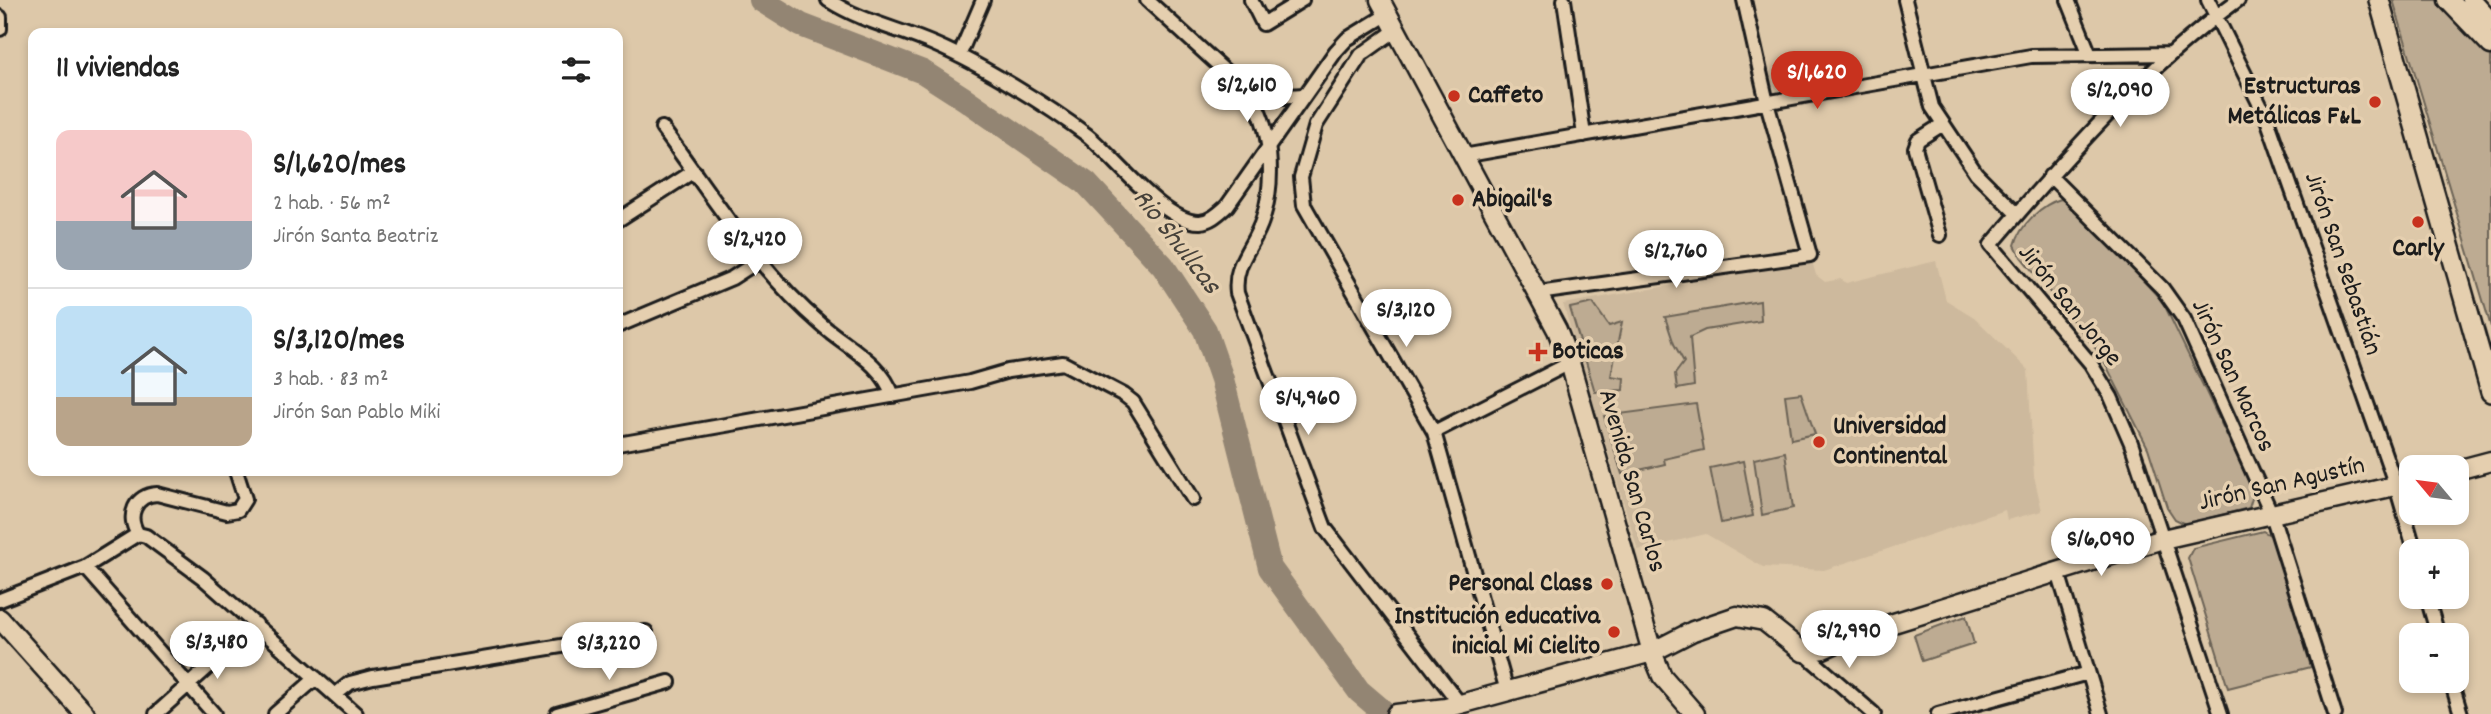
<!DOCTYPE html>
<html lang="es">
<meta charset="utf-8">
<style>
:root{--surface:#fff;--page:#f2f2f2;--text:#222;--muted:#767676;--line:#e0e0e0;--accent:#c8321e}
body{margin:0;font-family:Dekko,sans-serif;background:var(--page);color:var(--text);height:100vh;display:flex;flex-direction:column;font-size:26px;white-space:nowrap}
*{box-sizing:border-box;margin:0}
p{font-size:23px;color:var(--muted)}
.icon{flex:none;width:38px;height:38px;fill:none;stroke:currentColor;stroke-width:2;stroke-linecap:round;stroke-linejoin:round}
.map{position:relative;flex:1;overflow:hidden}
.details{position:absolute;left:28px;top:28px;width:595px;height:448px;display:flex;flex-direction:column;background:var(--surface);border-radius:14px;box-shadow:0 4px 10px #0003}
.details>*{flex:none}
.needle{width:46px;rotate:299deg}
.controls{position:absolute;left:2399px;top:455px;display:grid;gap:14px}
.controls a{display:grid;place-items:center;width:70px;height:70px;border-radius:14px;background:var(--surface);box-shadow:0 4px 10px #0003;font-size:35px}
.price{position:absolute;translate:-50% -60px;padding:0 16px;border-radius:24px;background:#fff;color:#222;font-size:23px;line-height:46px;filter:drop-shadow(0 2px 4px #0008)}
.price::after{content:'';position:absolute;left:50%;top:42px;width:21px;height:16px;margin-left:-10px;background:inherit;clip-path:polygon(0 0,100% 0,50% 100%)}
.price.on{background:var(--accent);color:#fff}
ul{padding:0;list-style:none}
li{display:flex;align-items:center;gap:21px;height:175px;padding:0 28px}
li+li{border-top:2px solid var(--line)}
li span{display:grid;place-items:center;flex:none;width:196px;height:140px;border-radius:14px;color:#555}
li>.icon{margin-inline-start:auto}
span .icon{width:84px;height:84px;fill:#fffc;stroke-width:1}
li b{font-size:30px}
h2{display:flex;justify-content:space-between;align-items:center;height:84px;padding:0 28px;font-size:30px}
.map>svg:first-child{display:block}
</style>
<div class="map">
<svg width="2491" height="714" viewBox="0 0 2491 714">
<rect width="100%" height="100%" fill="#ddc8a9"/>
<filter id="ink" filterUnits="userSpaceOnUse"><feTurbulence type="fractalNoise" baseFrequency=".0143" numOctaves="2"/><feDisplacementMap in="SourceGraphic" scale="14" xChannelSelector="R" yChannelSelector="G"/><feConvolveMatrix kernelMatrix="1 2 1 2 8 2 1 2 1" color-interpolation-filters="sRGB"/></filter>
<g filter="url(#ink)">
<path fill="#cdb99d" d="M1812,261l4,14 9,7 16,-3 5,4 90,-22 10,39 28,17 54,53 6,106 8,35 -35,9 -2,-10 -181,60 -61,-3 -57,-33 -68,16 -75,-246z"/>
<path fill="#bdab92" stroke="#6c6457" stroke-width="2" d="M2393,0h48l50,54v273z
M2061,199l14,8 88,95 91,190 -5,16 -64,16 -10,-5 -8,-12 -19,-59 -47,-93 -80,-98 -6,-12c5,-20 27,-41 46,-46z
M1760,301l1,20 -56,9 -15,7 4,49 -17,3 -2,-15 9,-12 -10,-18 -9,-27z
M1593,303l16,23 13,-4 -11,54 13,2 -1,12 -28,2 -25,-84z
M1801,393l14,41 -24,5 -6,-44z
M1696,404l8,46 -40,9 1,5 -43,10 -18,-58z
M1785,452l8,56 -31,7 -8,-56z
M1743,461l10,55 -32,7 -11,-55z
M2263,531l10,6 38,130 -83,21 -40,-130 5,-10z
M1966,616l8,28 -52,17 -8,-26z"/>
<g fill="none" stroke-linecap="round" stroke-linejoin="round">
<path stroke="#938573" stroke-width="24" d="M761,0l40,25 122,47 42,27 121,84 77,83 42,64 17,49 48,189 89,123 27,23"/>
<g stroke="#1c1c1c" stroke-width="18">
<path id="street" d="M828,0c36,23 70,28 108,45 46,20 111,60 151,90 28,22 77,88 113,87 11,-1 19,-9 27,-16l109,-155 11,-12 41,-25
M1147,0l102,93 27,4 27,-2
M1251,0l12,24 39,-24
M1564,0l20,135
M1905,0l27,107 44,66 41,41
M2068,0l22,55
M2208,0l59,119 129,367 19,65
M0,17v12
M1396,30l-35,25 -45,70 -15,52 3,28 130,227 73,259
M959,56l24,-56
M1249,93c23,33 26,87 14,125 -8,28 -30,44 -26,75l88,235 135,176
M662,128c50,67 96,143 160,197 25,22 60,38 71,71
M1463,156l568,-100 139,-2
M2050,176l112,112 22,31 88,196 63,199
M618,220l76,-49
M1940,235l-25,-87 3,-8 25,-16
M1538,293l272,-38 -43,-152 -23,-103
M620,325l112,-47 28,-18
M1434,432l136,-69
M618,444l352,-62 38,-11 55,-8 61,32 9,7 60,97
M138,534l8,2 57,42 153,136
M138,534c-12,-18 -3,-39 19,-40l70,18 11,-2 7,-11 -9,-28
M85,567l129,147
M2058,572l43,142
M2427,597l11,38
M0,600l85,-33 53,-33
M1803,652l71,62
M2451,681l10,33
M335,695l15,-12 23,-6 273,-45
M156,714l100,-90
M275,714l41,-36
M557,714l112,-32
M1938,714l150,-41
M2221,714l-90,-271 -20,-46 -20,-33 -100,-119c75,-88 153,-177 247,-245"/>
</g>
<g stroke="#1c1c1c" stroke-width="23">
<path id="secondary" d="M1380,0l177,330 13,33 82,289 10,24 33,38
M2448,0l43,45
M2471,0l20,22
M2457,470l34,-9
M0,619l85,95
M1396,714l50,-6 206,-56 41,-21 44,-15 27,5 39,31 20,-3 32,-14 308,-96 249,-57"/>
</g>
<g stroke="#1c1c1c" stroke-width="24">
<path id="primary" d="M2379,0l112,392"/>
</g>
<use href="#street" stroke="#e5cfaf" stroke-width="12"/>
<use href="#secondary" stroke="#e5cfaf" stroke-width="18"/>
<use href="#primary" stroke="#e5cfaf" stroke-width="19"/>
</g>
</g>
<g fill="#c8321e" stroke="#e5cfaf" stroke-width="2.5">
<circle cx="1454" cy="96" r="7"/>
<circle cx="2375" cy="102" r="7"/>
<circle cx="1458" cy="200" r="7"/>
<circle cx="2418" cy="222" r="7"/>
<path d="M1534.5 341.5h7v7h7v7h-7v7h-7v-7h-7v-7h7z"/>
<circle cx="1819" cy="442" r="7"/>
<circle cx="1607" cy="584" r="7"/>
<circle cx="1614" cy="632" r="7"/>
</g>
<g text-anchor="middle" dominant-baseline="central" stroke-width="7" stroke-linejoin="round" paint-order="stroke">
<g font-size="26" font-weight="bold" fill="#1c1c1c" stroke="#e5cfaf" text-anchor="start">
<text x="2361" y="87" text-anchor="end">Estructuras<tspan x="2361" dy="30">Metálicas F&amp;L</tspan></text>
<text x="1468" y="96">Caffeto</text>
<text x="1472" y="200">Abigail's</text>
<text x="2418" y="249" text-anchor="middle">Carly</text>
<text x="1552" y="352">Boticas</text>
<text x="1833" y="427">Universidad<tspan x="1833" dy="30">Continental</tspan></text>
<text x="1593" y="584" text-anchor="end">Personal Class</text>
<text x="1600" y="617" text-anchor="end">Institución educativa<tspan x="1600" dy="30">inicial Mi Cielito</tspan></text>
</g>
<g font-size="26" fill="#1c1c1c" stroke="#e5cfaf">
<text transform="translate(2342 264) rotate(71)">Jirón San Sebastián</text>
<text transform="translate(2069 306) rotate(51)">Jirón San Jorge</text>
<text transform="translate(2232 376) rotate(65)">Jirón San Marcos</text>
<text transform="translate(1631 481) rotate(74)">Avenida San Carlos</text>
<text transform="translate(2282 485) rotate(-13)">Jirón San Agustín</text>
</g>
<g font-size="28" font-style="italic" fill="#46413a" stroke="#e5cfaf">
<text transform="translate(1175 243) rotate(52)">Rio Shullcas</text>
</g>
</g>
</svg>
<div class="controls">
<a><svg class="needle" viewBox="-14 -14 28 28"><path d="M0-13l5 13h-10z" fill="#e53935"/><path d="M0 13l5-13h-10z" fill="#767676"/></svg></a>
<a>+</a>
<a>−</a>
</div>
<b class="price on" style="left:1817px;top:111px">S/1,620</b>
<b class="price" style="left:1247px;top:124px">S/2,610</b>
<b class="price" style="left:2120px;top:129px">S/2,090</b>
<b class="price" style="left:755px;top:278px">S/2,420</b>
<b class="price" style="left:1676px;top:290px">S/2,760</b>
<b class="price" style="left:1406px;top:349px">S/3,120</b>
<b class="price" style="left:1308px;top:437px">S/4,960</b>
<b class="price" style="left:2101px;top:578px">S/6,090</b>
<b class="price" style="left:1849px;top:670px">S/2,990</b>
<b class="price" style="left:217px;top:681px">S/3,480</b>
<b class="price" style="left:609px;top:682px">S/3,220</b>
<section class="details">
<h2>11 viviendas<svg class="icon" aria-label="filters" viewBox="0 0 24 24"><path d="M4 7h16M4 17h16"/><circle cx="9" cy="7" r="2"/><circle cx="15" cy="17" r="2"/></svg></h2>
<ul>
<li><span style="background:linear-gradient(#f6c9c9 65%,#9aa5b1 0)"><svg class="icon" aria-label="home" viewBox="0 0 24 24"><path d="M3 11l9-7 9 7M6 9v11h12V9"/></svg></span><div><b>S/1,620/mes</b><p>2 hab. · 56 m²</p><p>Jirón Santa Beatriz</p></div></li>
<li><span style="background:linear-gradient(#bfe0f5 65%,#b9a48a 0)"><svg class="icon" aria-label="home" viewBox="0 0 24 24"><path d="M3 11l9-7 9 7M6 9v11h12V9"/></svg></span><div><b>S/3,120/mes</b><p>3 hab. · 83 m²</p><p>Jirón San Pablo Miki</p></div></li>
</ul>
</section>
</div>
